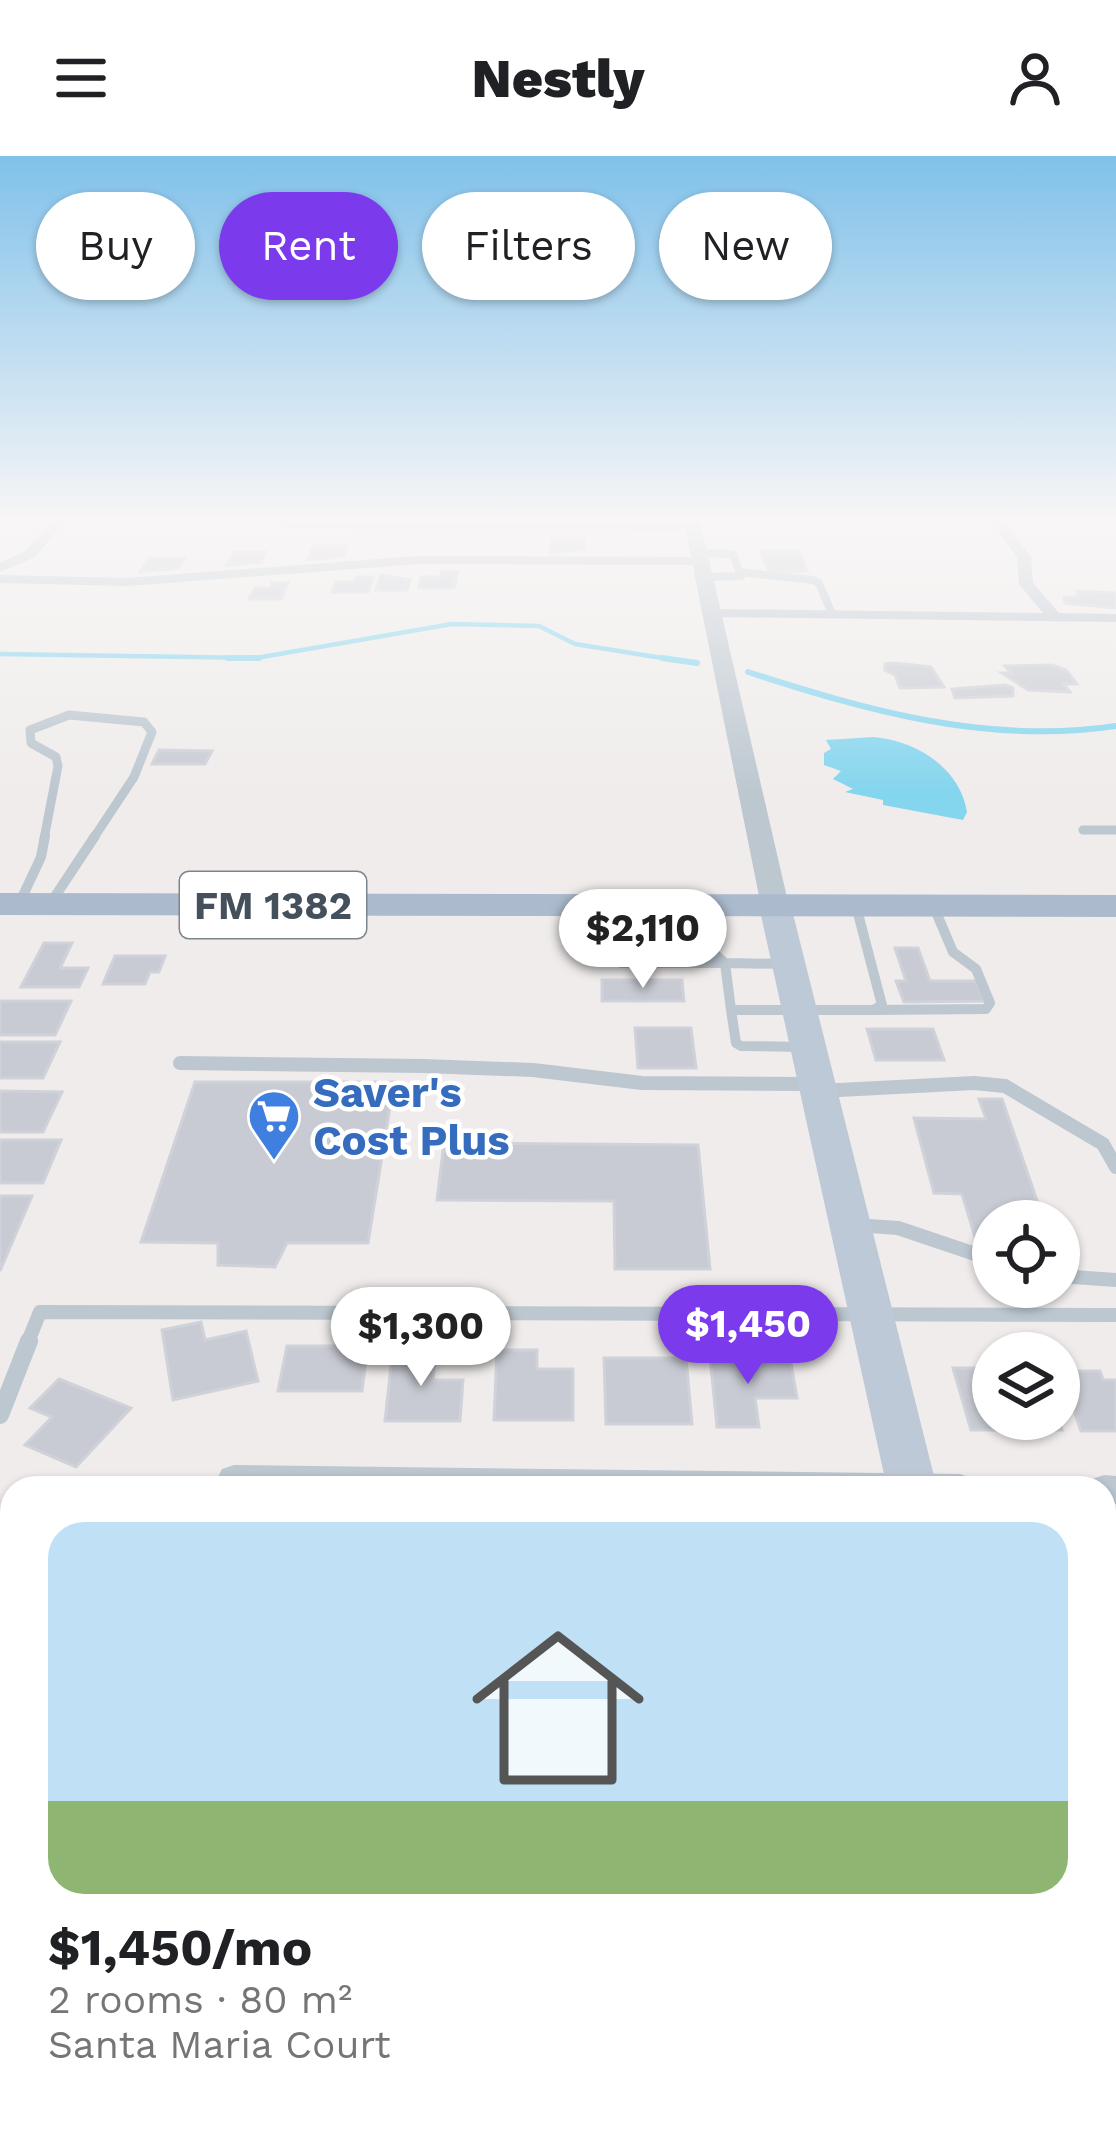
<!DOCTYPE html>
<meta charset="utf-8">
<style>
:root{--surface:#fff;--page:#f2f2f2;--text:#202124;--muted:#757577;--line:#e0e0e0;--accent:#7c3aed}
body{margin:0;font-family:"Work Sans",sans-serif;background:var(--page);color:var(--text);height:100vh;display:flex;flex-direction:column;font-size:45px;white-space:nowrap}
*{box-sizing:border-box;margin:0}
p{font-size:39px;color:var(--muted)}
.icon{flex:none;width:66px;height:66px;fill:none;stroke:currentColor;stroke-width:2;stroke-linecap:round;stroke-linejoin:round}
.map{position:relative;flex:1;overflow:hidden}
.panel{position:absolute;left:0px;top:1320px;width:1116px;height:663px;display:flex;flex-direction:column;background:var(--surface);border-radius:36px 36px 0 0;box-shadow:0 3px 9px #0004}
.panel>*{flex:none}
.banner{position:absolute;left:36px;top:36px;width:1044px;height:108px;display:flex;gap:24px}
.fabs{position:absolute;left:972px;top:1044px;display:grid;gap:24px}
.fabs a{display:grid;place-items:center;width:108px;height:108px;border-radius:50%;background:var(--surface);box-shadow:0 3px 9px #0004;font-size:60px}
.price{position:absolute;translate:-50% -102px;padding:0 27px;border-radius:42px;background:#fff;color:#222;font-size:39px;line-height:78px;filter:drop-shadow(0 3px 6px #0008)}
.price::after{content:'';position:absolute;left:50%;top:72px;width:36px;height:27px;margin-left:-18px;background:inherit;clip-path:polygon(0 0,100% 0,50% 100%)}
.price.active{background:var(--accent);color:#fff}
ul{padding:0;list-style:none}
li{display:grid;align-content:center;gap:24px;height:636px;padding:0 48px}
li+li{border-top:3px solid var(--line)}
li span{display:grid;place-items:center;height:372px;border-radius:36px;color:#555}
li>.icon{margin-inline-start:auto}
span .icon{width:216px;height:216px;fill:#fffc;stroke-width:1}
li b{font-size:51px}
.chip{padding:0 42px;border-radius:54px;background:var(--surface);box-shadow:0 3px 9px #0004;font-size:42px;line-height:108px}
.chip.active{background:var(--accent);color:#fff}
header{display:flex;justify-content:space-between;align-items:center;height:156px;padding:0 48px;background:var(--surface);font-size:54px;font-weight:800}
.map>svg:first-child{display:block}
</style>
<header><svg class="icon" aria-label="menu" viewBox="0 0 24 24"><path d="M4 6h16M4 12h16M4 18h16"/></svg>Nestly<svg class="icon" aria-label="person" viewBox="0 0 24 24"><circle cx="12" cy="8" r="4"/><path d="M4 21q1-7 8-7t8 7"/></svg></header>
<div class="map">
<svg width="1116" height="1982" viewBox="0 0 1116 1982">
<rect width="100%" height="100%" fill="#f0ecec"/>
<path fill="#84d5ee" d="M874,581c43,4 86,31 93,75l-4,8 -80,-15v-5l-38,-8 8,-3 -20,-10 8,-8 -17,-6v-12l7,-4 -5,-9z"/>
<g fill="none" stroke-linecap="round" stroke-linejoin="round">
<path stroke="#84d5ee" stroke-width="4.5" d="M0,498l256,4 196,-34 87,2 36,18 106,17"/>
<path stroke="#84d5ee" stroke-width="6" d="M228,502h31
M662,502l35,5
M748,516c121,39 240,73 368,54"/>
</g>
<path fill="#c8cbd3" stroke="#d0d2d9" stroke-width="3" d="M551,383h33l1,10 -34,4z
M314,390h33l-4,10 -35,4z
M760,395h39l8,20 -38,1z
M234,396h32l-5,10 -35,4z
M150,402h34l-6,10 -38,4z
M441,416h16l-3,16h-35l2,-11h20z
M381,419l29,5 -3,10h-31z
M357,421h16l-5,15h-36l4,-10h19z
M272,427h16l-7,16h-32l6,-11h15z
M1077,435l39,2v15l-51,-5 -1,-6 14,1z
M894,507l37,4 13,20 -44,1 -5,-13 -10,-5v-6z
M1052,509l14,5 11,14h-13l6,8 -42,-2 -26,-17h9l-6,-7z
M1005,529l8,3v8l-58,2 -3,-9z
M159,594l53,1 -7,13h-53z
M44,787h28l-12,25h28l-9,19h-58z
M895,792h23l12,33h46l9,20 -81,1 -8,-21h10z
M115,800h50l-6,16h-9l-5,12h-42z
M602,824h80l2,21h-82z
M0,845h71l-16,34h-55z
M635,872h56l5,40h-58z
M867,873h66l11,31h-68z
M0,886h60l-17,36h-43z
M195,926h199l-26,161h-81l-12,24 -57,-2v-22l-77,-1z
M0,935l62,1 -19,40h-43z
M979,943h23l42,122h-51v26h-15l-16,-53 -28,-1 -20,-75 72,1z
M0,984h61l-18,43h-43z
M444,987l254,2 12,124h-95l-1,-68 -177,-1z
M0,1040h32l-32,75z
M201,1166l4,18 41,-9 12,50 -85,19 -11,-70z
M287,1190h81l-6,45h-84z
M393,1192h43l-3,32h30l-3,41h-75z
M497,1194h40v19h36v51h-79z
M710,1201h80l7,41h-42l4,29h-42z
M604,1202h82l6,66h-86z
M953,1212h40v51h66l3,11h-91z
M1060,1215h40l3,9h13v51h-35z
M59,1223l72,29 -55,59 -51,-22 27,-28 -22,-9z
M12,1402v36l-12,4v-36z
M1104,1434l12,1v54h-12z
M1104,1624h12v101l-12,-42z"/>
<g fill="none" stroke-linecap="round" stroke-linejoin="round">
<path stroke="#bcc7d0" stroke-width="8" d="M264,361l22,7 407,2
M699,397l34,1 8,22 -37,1
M740,416l73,8 6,3 13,31"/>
<path stroke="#bcc7d0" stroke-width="9" d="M1083,674h33
M44,683l14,-73 -2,-9 -25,-14 -1,-13 39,-15 75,7 8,10 -18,45 -41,62"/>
<path stroke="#bcc7d0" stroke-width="10" d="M19,748l22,-47 4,-21
M50,748l45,-68
M614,749l3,55 4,3h104
M698,750l5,38 22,19
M731,854l-6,-47 62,1
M873,854l113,-1 4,-6 -14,-34 -23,-17 -20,-47
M804,891l-63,-1 -5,-3 -5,-33h142l9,-5 -26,-99
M180,907h15"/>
<path stroke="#bcc7d0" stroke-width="14" d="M180,907l244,3 109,4 109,13 171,1
M820,935l154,-8 31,3 98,58 13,23
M854,1069l44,3 95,32
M1059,1120l57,4
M27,1188l13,-32 1076,3"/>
<path stroke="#bcc7d0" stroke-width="18" d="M0,1259l29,-74"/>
<path stroke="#bcc7d0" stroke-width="22" d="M0,1573l12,1
M1104,1588h12"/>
<path fill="#bcc7d0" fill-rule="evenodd" d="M56,361h13l-34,40 -35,15v-9l25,-12z
M988,361h12l31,40 2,26 26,30 57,1v8l-404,-5 -7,-4 7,-4 331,4 -24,-29 -2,-27z
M418,400l283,1 7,4 -7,4 -283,-1 -291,22 -127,-3v-8l127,3z
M234,1309l726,9 12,4 5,10h-756l-4,-9 5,-10z
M1104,1319l12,1v28l-12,-1v-15h-17l5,-9z
M1116,1880v48l-12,1v-48z"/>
<path fill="#bcc7d0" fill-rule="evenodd" d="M683,361h16l90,389 -14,9 -14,-9z"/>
<path fill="#bec9d7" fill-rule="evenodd" d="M775,741l16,9 146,582h-50l-128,-582z
M1015,1971h72l2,11h-72z"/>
<path fill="#abbbcd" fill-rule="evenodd" d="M0,737l1116,2v22l-1116,-2z"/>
</g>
<linearGradient id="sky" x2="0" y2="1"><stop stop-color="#80c1ea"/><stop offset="0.57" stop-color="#f8f6f6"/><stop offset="1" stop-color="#f8f6f6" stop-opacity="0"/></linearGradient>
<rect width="1116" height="638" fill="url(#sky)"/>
<defs>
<g id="supermarket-pin" transform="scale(2.7)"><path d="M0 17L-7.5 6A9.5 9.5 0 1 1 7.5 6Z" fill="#3f7fe0" stroke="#fff"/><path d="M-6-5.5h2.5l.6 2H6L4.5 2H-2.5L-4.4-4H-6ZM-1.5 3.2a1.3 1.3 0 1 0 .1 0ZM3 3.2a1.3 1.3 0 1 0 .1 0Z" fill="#fff"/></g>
</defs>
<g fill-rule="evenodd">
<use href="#supermarket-pin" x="274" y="960"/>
</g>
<g text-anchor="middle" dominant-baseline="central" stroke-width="9" stroke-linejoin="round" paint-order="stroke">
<rect fill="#fff" stroke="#7c848c" stroke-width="3" x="180" y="716" width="186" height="66" rx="9"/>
<g font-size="39" font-weight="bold" fill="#44505b">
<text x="273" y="749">FM 1382</text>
</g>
<g font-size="42" font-weight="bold" fill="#366cbe" stroke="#fff" text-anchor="start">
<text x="313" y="936">Saver's<tspan x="313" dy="48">Cost Plus</tspan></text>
</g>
</g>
</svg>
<div class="fabs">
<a><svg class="icon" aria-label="locate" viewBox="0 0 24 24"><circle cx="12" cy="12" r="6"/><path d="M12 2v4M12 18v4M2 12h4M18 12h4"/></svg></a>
<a><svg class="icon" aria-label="layers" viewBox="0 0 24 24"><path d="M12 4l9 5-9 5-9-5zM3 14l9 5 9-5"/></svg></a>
</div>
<b class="price" style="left:643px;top:835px">$2,110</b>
<b class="price active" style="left:748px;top:1231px">$1,450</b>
<b class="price" style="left:421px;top:1233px">$1,300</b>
<div class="banner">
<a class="chip">Buy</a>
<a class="chip active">Rent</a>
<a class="chip">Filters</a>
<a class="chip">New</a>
</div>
<section class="panel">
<ul>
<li><span style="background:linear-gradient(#bfe0f5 75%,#8fb573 0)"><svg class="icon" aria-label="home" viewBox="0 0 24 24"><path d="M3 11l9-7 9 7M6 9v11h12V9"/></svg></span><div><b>$1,450/mo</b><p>2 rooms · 80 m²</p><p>Santa Maria Court</p></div></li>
</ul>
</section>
</div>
